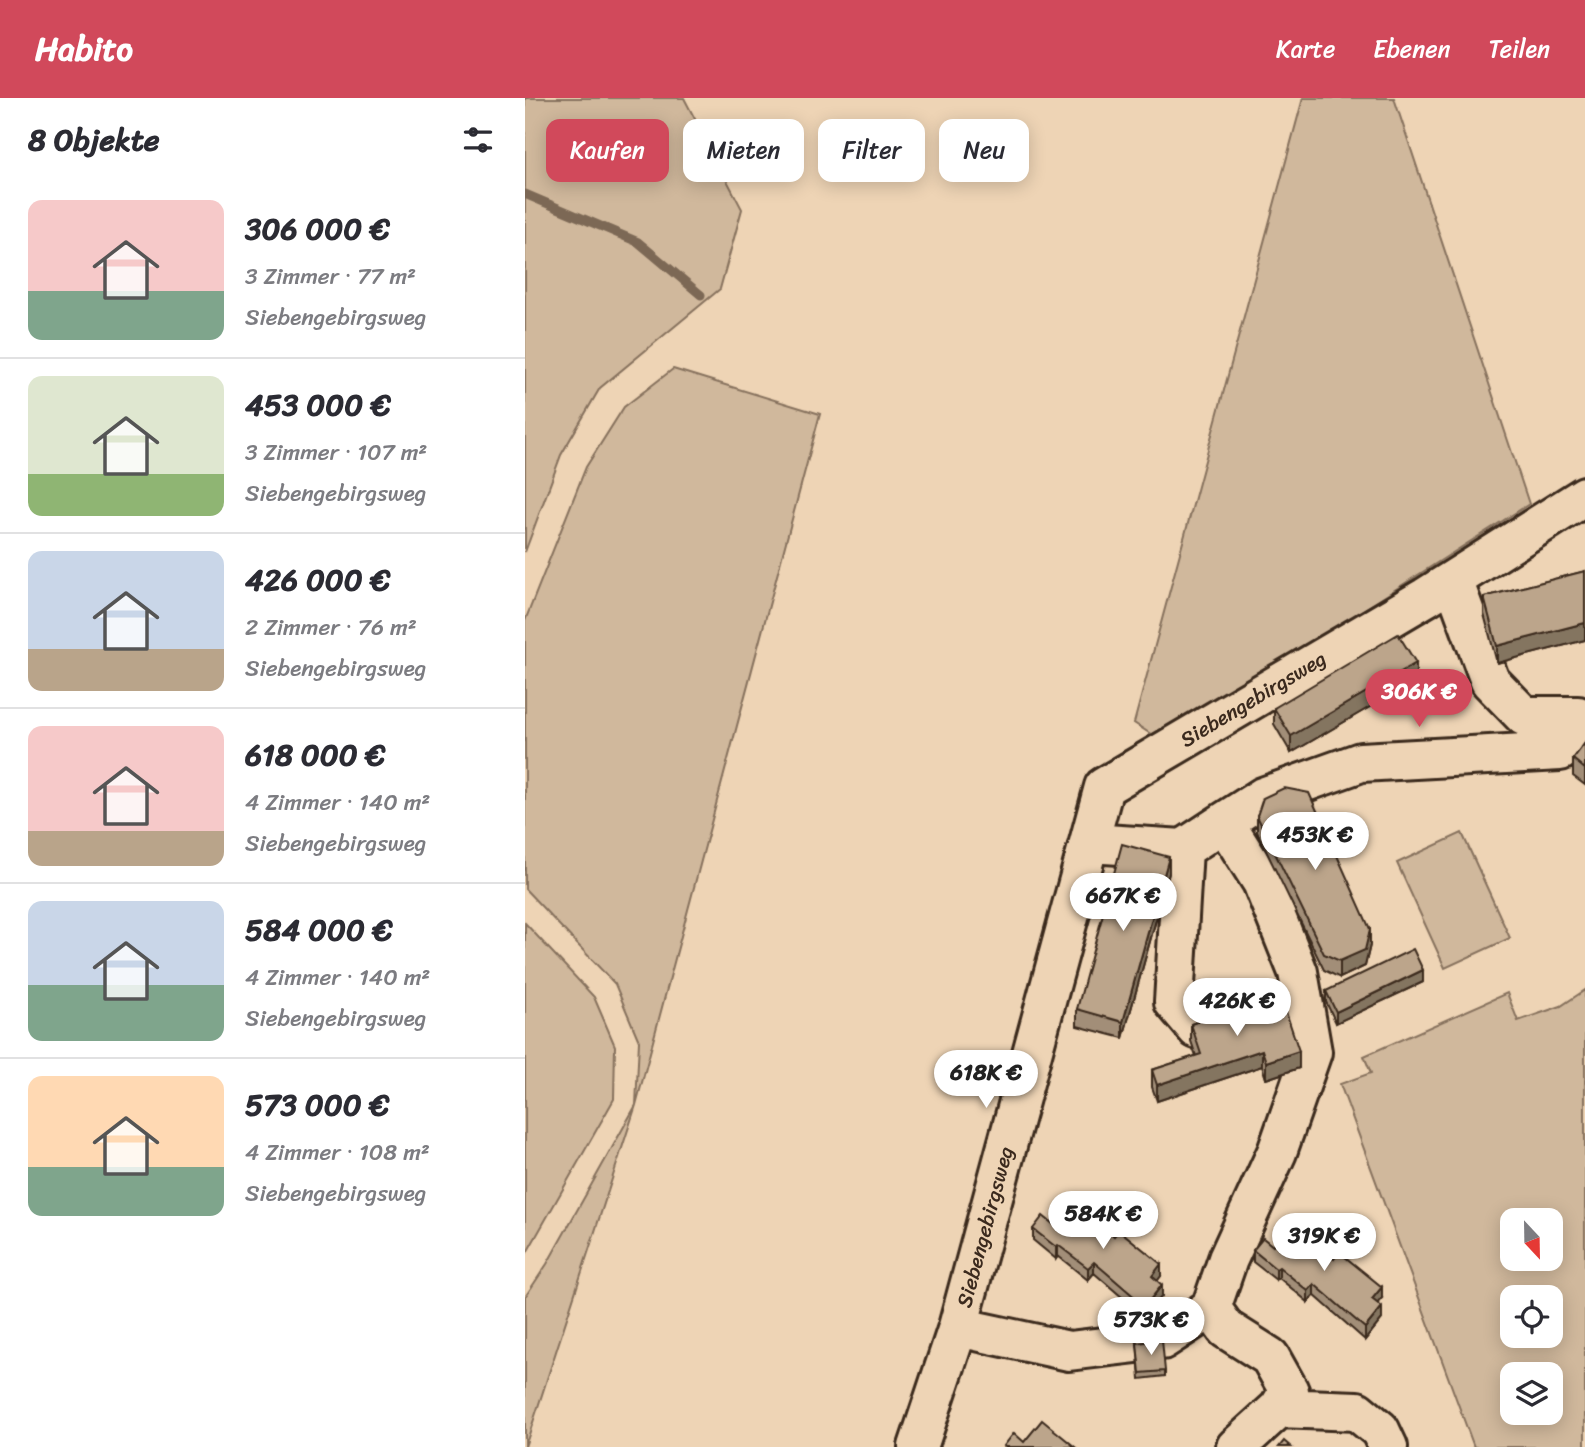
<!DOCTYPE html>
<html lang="de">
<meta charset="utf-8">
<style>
:root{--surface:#fff;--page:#f2f2f3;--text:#2b2b33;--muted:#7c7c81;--line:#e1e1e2;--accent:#d1495b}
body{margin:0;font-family:Sriracha,sans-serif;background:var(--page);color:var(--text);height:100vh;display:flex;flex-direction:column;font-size:26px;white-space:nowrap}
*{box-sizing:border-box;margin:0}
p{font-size:23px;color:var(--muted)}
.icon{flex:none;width:38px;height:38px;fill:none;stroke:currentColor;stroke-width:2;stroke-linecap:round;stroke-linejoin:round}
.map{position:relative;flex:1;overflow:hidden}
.panel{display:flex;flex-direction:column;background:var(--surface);width:525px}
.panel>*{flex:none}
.hud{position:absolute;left:21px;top:21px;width:665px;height:63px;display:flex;gap:14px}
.needle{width:46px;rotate:158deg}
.buttons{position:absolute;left:975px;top:1110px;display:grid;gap:14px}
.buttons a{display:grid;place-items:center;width:63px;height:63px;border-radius:14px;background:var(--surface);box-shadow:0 4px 18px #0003;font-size:35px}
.price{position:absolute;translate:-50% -60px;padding:0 16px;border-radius:24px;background:#fff;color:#222;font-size:23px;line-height:46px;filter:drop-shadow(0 2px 4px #0008)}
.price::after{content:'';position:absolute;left:50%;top:42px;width:21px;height:16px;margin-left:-10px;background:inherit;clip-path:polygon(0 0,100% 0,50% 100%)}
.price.active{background:var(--accent);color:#fff}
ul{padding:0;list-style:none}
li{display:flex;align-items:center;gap:21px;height:175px;padding:0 28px}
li+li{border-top:2px solid var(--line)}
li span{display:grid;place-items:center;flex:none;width:196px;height:140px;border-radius:14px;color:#555}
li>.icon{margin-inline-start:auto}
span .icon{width:84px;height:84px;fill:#fffc;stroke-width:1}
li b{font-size:30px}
h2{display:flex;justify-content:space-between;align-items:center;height:84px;padding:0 28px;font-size:30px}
.tag{padding:0 24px;border-radius:14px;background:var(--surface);box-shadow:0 4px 18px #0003;font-size:24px;line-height:63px}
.tag.active{background:var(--accent);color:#fff}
header{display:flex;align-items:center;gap:42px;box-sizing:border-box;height:98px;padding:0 35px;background:var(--accent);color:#fff}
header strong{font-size:33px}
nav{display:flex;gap:38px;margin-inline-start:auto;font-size:24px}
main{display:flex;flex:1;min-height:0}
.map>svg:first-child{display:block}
</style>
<header>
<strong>Habito</strong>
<nav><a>Karte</a><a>Ebenen</a><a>Teilen</a></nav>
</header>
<main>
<section class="panel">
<h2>8 Objekte<svg class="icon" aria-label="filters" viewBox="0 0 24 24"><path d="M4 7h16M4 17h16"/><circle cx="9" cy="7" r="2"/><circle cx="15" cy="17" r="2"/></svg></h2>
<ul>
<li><span style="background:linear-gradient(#f6c9c9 65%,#7fa58c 0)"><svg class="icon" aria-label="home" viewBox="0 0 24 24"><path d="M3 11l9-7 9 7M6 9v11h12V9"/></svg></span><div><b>306 000 €</b><p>3 Zimmer · 77 m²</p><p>Siebengebirgsweg</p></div></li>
<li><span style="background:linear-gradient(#dfe7d0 70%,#8fb573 0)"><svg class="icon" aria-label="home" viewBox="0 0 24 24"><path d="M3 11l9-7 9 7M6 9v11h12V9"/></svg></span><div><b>453 000 €</b><p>3 Zimmer · 107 m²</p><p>Siebengebirgsweg</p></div></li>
<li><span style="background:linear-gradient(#c9d6e8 70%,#b9a48a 0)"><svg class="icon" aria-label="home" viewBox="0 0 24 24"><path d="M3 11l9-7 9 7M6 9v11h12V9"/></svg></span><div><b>426 000 €</b><p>2 Zimmer · 76 m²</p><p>Siebengebirgsweg</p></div></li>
<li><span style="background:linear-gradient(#f6c9c9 75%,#b9a48a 0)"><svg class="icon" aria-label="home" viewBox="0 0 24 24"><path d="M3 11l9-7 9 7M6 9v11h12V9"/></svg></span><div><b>618 000 €</b><p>4 Zimmer · 140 m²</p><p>Siebengebirgsweg</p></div></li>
<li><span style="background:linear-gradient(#c9d6e8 60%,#7fa58c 0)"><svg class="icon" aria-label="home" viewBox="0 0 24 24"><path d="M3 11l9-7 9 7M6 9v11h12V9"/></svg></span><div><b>584 000 €</b><p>4 Zimmer · 140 m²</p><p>Siebengebirgsweg</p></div></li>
<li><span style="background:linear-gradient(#ffd9b3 65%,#7fa58c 0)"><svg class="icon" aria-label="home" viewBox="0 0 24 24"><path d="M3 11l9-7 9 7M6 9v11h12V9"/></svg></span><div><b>573 000 €</b><p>4 Zimmer · 108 m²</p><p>Siebengebirgsweg</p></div></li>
</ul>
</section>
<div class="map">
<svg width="1060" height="1349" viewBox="0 0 1060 1349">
<rect width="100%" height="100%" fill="#eed4b5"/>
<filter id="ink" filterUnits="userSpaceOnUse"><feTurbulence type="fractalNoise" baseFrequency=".0143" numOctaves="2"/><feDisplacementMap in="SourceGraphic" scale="14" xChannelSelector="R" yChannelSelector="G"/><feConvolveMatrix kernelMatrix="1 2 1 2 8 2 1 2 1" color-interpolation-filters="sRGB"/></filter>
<g filter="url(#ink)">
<path fill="#d0b89c" stroke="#86715d" stroke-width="2" fill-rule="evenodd" d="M0,0h159l58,111 -22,80 -120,99 -39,67 -36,97z
M778,0h91l135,406 -369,236 -26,-17z
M148,271l147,45 -184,691 -111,342v-150l22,-33 89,-159 3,-64 -24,-57 -90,-95v-268l61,-154 38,-60z
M937,735l48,105 -65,30 -48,-105z
M0,825l69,74 21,49 -1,53 -89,157z
M1060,892v457h-111l-134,-363 31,-11 -7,-17 143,-63 11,28 43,-15zM987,1122h39v38h-39zM987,1199h39v38h-39zM987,1276h39v38h-39z"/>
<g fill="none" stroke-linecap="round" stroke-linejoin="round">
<path stroke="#7c6855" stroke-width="9" d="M0,96l113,48 63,53"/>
<g stroke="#3b2a1e" stroke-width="44">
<path id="minor" d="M699,724l39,-25 98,-35 199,-11 18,-35h-54l-34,-35 -37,-101
M564,745l94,6 41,-27 38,60 36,90 14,80 -35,100 -49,107 -17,49 15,21 44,28 19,34 -10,17 -43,39
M658,751l-9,153 23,27 42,-14
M433,1229l111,24 93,-11 49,-32
M754,1310l78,3 23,19 8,17
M393,1349l40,-120 146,-540 322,-190 159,-101"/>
</g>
<use href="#minor" stroke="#eed4b5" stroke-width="38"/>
</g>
<path fill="#a28e78" stroke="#3b2a1e" stroke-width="2" d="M1060,473v69l-88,23 -13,-49v-17z
M891,582l-125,73 -17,-29v-16z
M1060,645v42l-12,-9v-17z
M732,718l113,129 -5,21 -25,12 -16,-8 -67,-138z
M644,775l-46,165 -46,-12v-17z
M898,884l-87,41 -10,-21v-11z
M755,896l19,74 -33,11 -4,-13 -105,35 -5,-14v-17l44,-14 -5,-15v-17z
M528,1126l61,12 47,40 -4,5 5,15 -17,21 -51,-44 -6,7 -30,-24 -2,3 -23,-19v-11z
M748,1148l109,52 -5,5 5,16 -17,21 -51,-45 -6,7 -29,-24 -3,2 -23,-18v-12z
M612,1245l28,28v5l-25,3z"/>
<path fill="#847461" stroke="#3b2a1e" stroke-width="2" d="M1060,525v17l-88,23v-17z
M891,565v17l-125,73v-17z
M644,759v16l-46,165v-16z
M845,831v16l-5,21 -25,12v-17z
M898,872v12l-87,41v-11z
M737,952v16l-105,35v-16z
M774,953v17l-33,11v-17z
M533,1147v11l-2,3v-12z
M569,1164v11l-6,7v-12z
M636,1166v12l-9,12v-12z
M754,1169v11l-3,2v-11z
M789,1186v11l-6,7v-11z
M637,1187v11l-17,21v-11z
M857,1189v11l-10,12v-11z
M857,1209v12l-17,21v-12z"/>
<path fill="#bca58b" stroke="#3b2a1e" stroke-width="2" d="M1060,473v52l-88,23 -13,-49z
M873,536l18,29 -125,73 -17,-28z
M1060,645v26l-12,-10z
M759,690l25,5 61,136 -5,21 -25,11 -16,-7 -67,-138 6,-18z
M597,746l47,13 -46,165 -46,-13z
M888,851l10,21 -87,42 -10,-21z
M755,896l19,57 -33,11 -4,-12 -105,35 -5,-15 49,-16 -10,-30z
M546,1104l43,34 5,-6 42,34 -9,12 10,9 -17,21 -51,-44 -6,6 -30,-23 -2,2 -23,-18 10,-13 10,8z
M766,1126l43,35 5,-7 43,35 -10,12 10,8 -17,21 -51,-44 -6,7 -29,-24 -3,2 -23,-19 10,-12 10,8z
M637,1242l3,31 -25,2 -3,-30z
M517,1322l33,27h-70l-1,-1 10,-13 10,9z
M759,1343l7,6h-12z"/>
</g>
<g text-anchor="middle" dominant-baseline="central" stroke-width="5" stroke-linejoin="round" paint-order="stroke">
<g font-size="21" fill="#3b2a1e" stroke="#eed4b5">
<text transform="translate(728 601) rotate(-31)">Siebengebirgsweg</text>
<text transform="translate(460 1129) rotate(-75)">Siebengebirgsweg</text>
</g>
</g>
</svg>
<div class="buttons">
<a><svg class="needle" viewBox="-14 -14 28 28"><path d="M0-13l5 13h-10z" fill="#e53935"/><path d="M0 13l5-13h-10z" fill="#7c7c81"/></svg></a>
<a><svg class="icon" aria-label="locate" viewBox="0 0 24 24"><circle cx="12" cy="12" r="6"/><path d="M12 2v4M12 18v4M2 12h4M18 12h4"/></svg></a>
<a><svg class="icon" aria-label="layers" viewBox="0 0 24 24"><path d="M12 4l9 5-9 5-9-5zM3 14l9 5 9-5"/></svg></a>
</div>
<b class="price active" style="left:894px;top:631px">306K €</b>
<b class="price" style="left:790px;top:774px">453K €</b>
<b class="price" style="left:598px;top:835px">667K €</b>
<b class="price" style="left:712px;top:940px">426K €</b>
<b class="price" style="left:461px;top:1012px">618K €</b>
<b class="price" style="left:578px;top:1153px">584K €</b>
<b class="price" style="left:799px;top:1175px">319K €</b>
<b class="price" style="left:626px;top:1259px">573K €</b>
<div class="hud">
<a class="tag active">Kaufen</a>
<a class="tag">Mieten</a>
<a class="tag">Filter</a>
<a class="tag">Neu</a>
</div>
</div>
</main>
